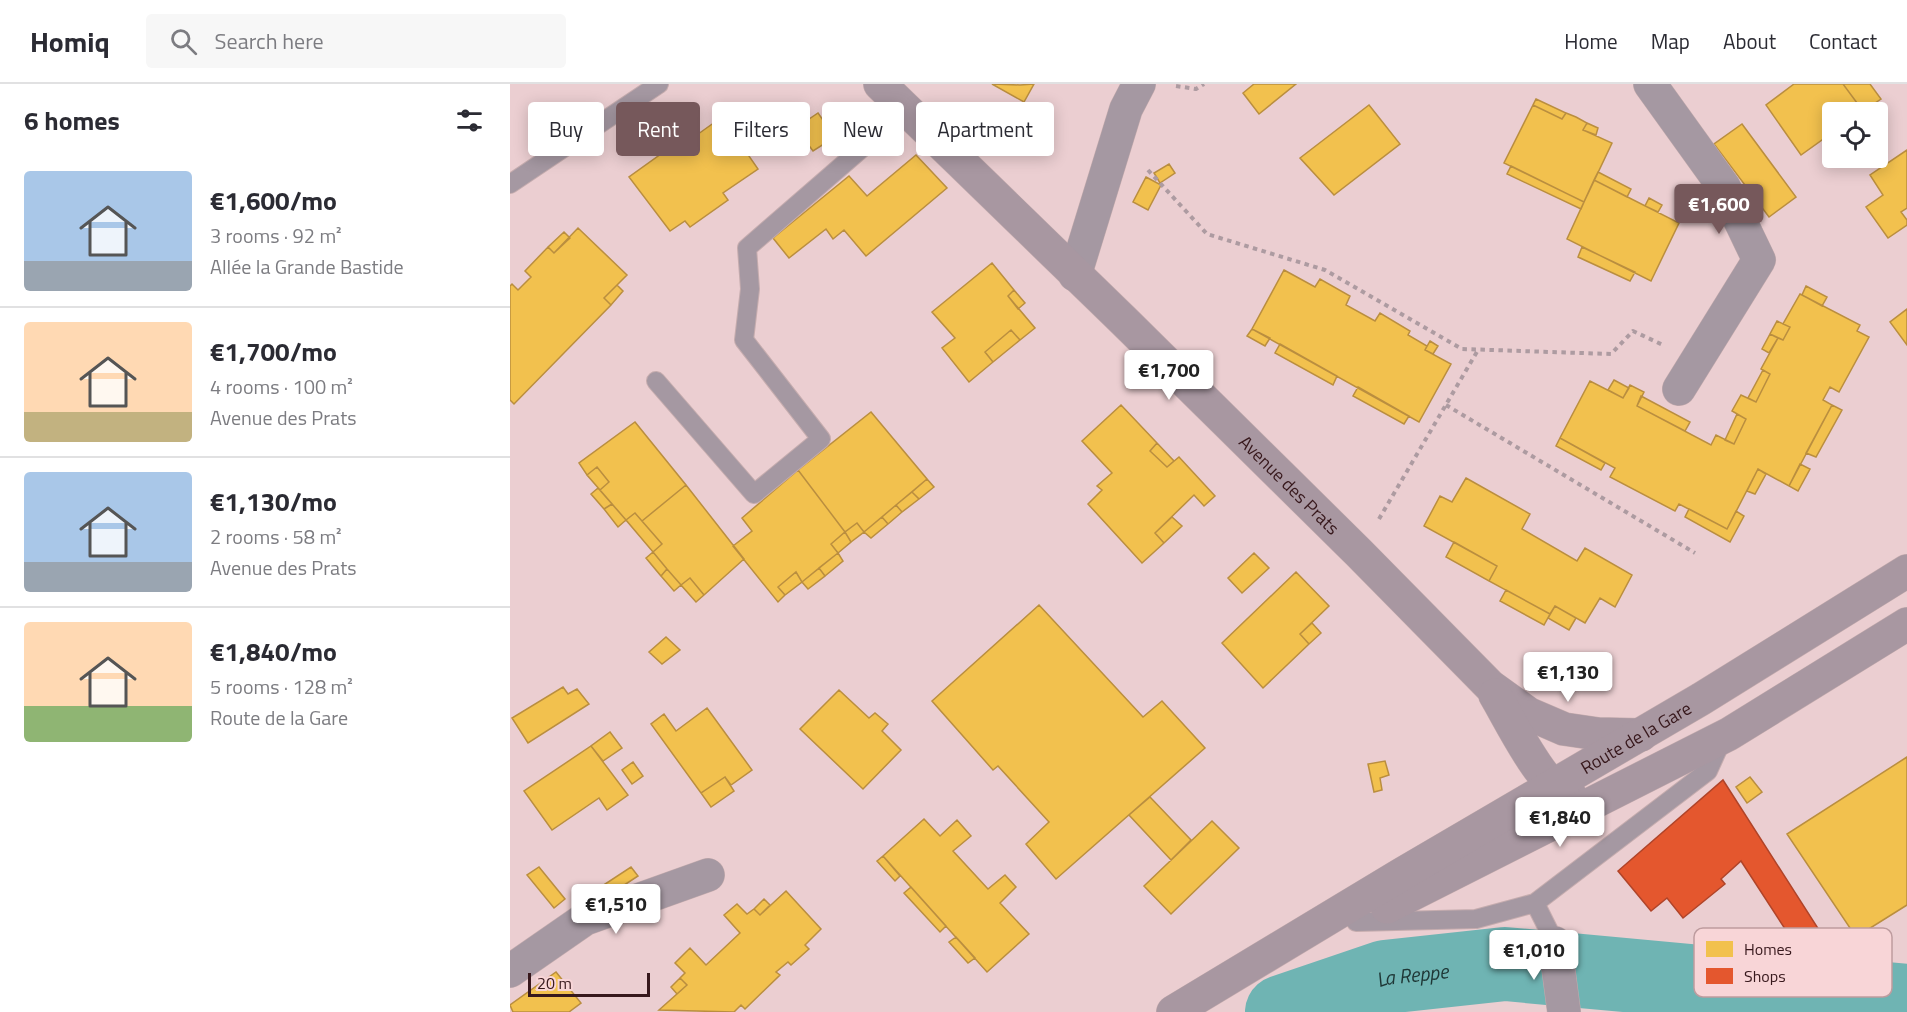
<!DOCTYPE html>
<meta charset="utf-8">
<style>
:root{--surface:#fff;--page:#f7f7f7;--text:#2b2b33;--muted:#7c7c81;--line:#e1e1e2;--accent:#76585b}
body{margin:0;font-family:"Titillium Web",sans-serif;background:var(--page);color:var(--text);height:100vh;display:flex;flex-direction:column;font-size:22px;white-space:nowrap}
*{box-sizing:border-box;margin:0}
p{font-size:20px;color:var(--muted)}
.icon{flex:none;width:33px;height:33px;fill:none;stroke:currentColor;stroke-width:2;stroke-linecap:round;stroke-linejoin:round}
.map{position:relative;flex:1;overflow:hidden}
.panel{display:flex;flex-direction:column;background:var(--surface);width:510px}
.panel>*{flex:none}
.banner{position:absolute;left:18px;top:18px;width:570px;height:54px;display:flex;gap:12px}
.buttons{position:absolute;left:1312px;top:18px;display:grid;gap:12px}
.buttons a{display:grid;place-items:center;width:66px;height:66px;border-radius:6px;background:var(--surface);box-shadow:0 3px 15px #0003;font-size:30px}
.scale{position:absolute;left:18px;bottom:15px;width:122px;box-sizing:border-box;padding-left:6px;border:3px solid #37181c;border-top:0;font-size:16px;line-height:21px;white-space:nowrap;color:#37181c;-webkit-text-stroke:4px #f8d5d7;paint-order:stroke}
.price{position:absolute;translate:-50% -51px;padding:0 14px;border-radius:6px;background:#fff;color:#222;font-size:20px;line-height:39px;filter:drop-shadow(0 2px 3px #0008)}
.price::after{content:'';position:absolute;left:50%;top:36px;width:18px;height:14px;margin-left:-9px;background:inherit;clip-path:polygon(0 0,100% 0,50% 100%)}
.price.selected{background:var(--accent);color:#fff}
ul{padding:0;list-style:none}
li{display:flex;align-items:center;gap:18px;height:150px;padding:0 24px}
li+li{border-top:2px solid var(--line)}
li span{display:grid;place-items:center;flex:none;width:168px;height:120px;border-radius:6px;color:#555}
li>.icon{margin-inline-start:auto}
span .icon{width:72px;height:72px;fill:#fffc;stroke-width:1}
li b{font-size:26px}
h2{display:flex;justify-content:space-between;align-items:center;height:72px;padding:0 24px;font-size:26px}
.pill{padding:0 21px;border-radius:6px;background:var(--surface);box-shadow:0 3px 15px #0003;font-size:21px;line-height:54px}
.pill.selected{background:var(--accent);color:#fff}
header{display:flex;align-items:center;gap:36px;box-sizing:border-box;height:84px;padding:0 30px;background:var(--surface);border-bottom:2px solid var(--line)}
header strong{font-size:28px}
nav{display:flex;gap:33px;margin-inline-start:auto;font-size:21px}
.search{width:420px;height:54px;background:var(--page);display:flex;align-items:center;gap:15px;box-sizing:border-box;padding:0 21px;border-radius:6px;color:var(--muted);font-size:22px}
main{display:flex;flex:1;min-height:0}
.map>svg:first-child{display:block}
</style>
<header>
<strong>Homiq</strong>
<div class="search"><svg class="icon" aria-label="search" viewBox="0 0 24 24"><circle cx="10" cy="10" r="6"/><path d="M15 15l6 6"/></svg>Search here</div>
<nav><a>Home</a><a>Map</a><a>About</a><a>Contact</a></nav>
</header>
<main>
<section class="panel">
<h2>6 homes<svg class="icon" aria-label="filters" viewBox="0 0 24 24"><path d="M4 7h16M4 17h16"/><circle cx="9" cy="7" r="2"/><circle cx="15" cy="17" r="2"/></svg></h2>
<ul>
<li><span style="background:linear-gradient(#a9c7e8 75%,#9aa5b1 0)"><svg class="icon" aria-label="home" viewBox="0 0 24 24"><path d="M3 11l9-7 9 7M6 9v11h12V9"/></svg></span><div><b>€1,600/mo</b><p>3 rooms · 92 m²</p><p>Allée la Grande Bastide</p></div></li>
<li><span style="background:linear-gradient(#ffd9b3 75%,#c2b280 0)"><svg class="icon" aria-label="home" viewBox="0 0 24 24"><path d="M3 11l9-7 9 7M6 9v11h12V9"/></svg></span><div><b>€1,700/mo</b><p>4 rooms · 100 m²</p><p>Avenue des Prats</p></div></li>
<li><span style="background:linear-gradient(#a9c7e8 75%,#9aa5b1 0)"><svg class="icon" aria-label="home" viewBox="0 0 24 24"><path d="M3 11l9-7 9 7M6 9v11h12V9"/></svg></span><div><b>€1,130/mo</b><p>2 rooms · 58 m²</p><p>Avenue des Prats</p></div></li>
<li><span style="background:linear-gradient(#ffd9b3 70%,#8fb573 0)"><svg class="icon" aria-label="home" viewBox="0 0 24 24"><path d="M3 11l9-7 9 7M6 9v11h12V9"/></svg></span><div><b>€1,840/mo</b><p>5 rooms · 128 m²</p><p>Route de la Gare</p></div></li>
</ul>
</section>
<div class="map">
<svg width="1397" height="928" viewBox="0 0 1397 928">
<rect width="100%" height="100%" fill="#ebced1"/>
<path fill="#f2c14e" stroke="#ba8e3f" stroke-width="1.5" d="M482,0l28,1 14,-1 -10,18z
M744,0h42l-37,30 -16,-21z
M1284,0h49l20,27 -2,1h-28v20l-32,23 -35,-50z
M1333,0h27l11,15 -18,12z
M1026,15l30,14 -4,6 -29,-14z
M859,21l31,39 -66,51 -34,-37z
M1023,21l29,14 4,-6 10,4 11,6 -4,7 29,13 -28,59 -80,-39z
M308,29l17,24 -22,14 -17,-23z
M212,33l36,52 -35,24 5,7 -38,27 -5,-6 -15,10 -41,-54 36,-26 -2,-3 10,-7 10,-6 4,7z
M1077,39l11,5 -2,7 -13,-5z
M1232,40l54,73 -27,20 -55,-73z
M1397,66v58l-6,4 6,8v5l-19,13 -22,-31 17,-12 -13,-20z
M406,71l31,33 -81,68 -22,-26 -11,9 -7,-10 -37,29 -16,-20 76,-62 18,20z
M659,80l6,9 -15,10 -6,-10z
M1001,82l73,36 -3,7 -74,-35z
M1088,88l33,17 -4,8 -33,-17z
M636,93l15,8 -13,25 -15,-8z
M1084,96l85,43 -28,58 -84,-42z
M1139,114l13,7 -4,7 -13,-6z
M68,144l49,47 -23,23 7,7 -97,99 -4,-4v-114l2,-2 6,6 13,-13 -6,-6 23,-24 6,6z
M54,148l6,6 -16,15 -6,-6z
M1072,163l53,25 -5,9 -52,-24z
M482,179l22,27 -6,6 27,32 -15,12 -9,-10 -26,22 8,10 -24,20 -27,-34 13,-10 -23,-26z
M774,186l31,17 5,-8 30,17 -4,9 29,16 5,-8 30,18 -2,4 19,11 -2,4 26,14 -32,58 -167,-93z
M107,201l6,6 -12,14 -7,-7z
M1296,202l21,11 -5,9 -20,-11z
M504,206l11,13 -7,6 -10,-13z
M1290,210l60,31 -3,6 12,6 -30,55 -9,-5 -7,13 9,5 -43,81 -31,-17 -31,60 -48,-25 -4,7 -65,-34 5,-9 -55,-30 30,-57 33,17 7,-13 14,7 -7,14 74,39 5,-10 18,9 12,-25 -14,-8 9,-16 15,7 14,-28 -9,-5 17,-31 5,2 7,-13 -7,-3z
M1397,225v36l-17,-23z
M1267,237l13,6 -7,13 -13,-6z
M742,245l18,9 -5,8 -18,-10z
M501,246l9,10 -27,22 -8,-10z
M1260,250l8,4 -9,15 -7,-4z
M920,257l8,5 -5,8 -8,-4z
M770,260l57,32 -4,9 -58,-32z
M1253,286l7,4 -14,28 -8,-4z
M1104,296l15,8 -6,10 -15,-8z
M848,303l51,29 -5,8 -51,-28z
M1131,312l49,26 -5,9 -48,-25z
M611,321l36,38 -7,8 17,16 12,-10 36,39 -11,10 -10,-11 -39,38 9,10 -22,20 -54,-59 14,-14 -5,-4 15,-13 -30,-32z
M1322,321l10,5 -26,47 -10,-4z
M361,328l56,67 -63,53 -7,-9 -12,9 -47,-62z
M1227,330l9,5 -12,25 -9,-4z
M125,338l51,63 -44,36 -7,-8 -9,7 -26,-30 9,-8 -12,-15 -10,8 -8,-12z
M1050,354l45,25 -4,7 -45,-24z
M647,359l17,18 -7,6 -17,-16z
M1290,380l10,5 -12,22 -9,-5z
M87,383l12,15 -9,8 -13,-15z
M1248,385l8,5 -11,20 -8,-3z
M288,386l47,62 -14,12 7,9 -36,29 -6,-10 -18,15 7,8 -7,7 -45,-56 19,-15 -10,-13z
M956,394l64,36 -8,15 55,32 8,-13 47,27 -17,32 -15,-9 -15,25 -30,-17 -5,8 -61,-33 8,-15 -73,-40 16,-30 12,6z
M417,395l7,8 -15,12 -7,-7z
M176,401l58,74 -40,36 -14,-17 -9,7 -14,-16 -14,-17 9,-8 -20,-23z
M88,404l14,16 -8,5 -13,-15z
M402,408l7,7 -17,13 -6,-7z
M102,420l14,16 -8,7 -14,-18z
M386,421l6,7 -14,12 -6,-7z
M1179,425l38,20 9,-18 8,5 -14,26 -45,-25z
M125,429l27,31 -9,8 -27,-32z
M372,433l6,7 -17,14 -7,-6z
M662,433l10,9 -18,17 -9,-10z
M347,439l7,9 -13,10 -6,-10z
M335,448l6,10 -13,11 -7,-9z
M944,458l43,24 -8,15 -43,-24z
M143,468l14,17 -6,7 -15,-18z
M328,469l5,8 -18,15 -6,-8z
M744,469l15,15 -27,25 -14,-15z
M309,484l6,8 -17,13 -6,-7z
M157,485l14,16 -7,6 -13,-15z
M286,488l6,10 -17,13 -7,-8z
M786,488l33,34 -29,28 9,10 -46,44 -41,-45z
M180,494l14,17 -8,7 -15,-17z
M996,506l44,24 -6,11 -44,-24z
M529,521l104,112 19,-16 43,47 -149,131 -30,-35 23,-22 -51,-56 -5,4 -61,-69z
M1045,522l21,12 -7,12 -21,-12z
M802,539l9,10 -12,11 -9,-10z
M156,553l14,13 -18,14 -13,-12z
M53,603l5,7 9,-5 12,15 -61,39 -16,-25z
M329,606l30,28 6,-5 13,11 -6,7 19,19 -38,39 -63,-60z
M197,624l45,62 -21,15 -6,-8 -24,16 -50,-69 13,-10 12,17z
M100,648l12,16 -19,13 -12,-15z
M81,662l37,49 -21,15 -8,-12 -47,32 -28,-39z
M1397,673v148l-51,32 -69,-103z
M875,677l4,14 -9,3 2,12 -8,2 -6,-28z
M123,678l10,14 -11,8 -10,-14z
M215,693l9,14 -23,16 -10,-14z
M1240,693l12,15 -15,11 -11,-16z
M640,713l41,43 -20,20 -42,-45z
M414,735l16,17 17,-16 14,16 -18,15 35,38 17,-14 11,12 -16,16 29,31 -42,38 -104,-116z
M702,737l27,27 -68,66 -27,-28z
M373,772l17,20 -5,5 -18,-20z
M29,783l26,32 -11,9 -27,-33z
M121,783l7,9 -35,23 -7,-9z
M401,803l35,39 -6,6 -36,-39z
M276,807l35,38 -16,16 4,4 -18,16 -3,-3 -12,10 4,3 -35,34 -4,-4 -7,7 -75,-2 28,-25 -7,-7 5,-5 -10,-10 15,-15 16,17 34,-32 -16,-18 13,-11 10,10 7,-5 6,6z
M254,815l6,6 -10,10 -6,-6z
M446,853l19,21 -7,5 -19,-21z
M46,888l25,31 -12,9h-56l-3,-7z
M170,894l7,7 -10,9 -6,-7z"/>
<path fill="#e4572e" stroke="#b04429" stroke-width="1.5" d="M1213,696l105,164 -28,8 -59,-91 -20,18 4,5 -42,34 -16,-20 -16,13 -33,-40z"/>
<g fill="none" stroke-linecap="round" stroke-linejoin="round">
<path stroke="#6fb4b3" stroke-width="74" id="s1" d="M772,928l103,-35 120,-13 402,37"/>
<g stroke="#c5acae" stroke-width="20">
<path id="lane" d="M0,100l149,-100
M146,297l98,113 67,-55 -77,-99 6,-51 -3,-41 159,-138
M1025,819l20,40
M846,838l120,-3 59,-16 173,-132 14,-31"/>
</g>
<g stroke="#c5acae" stroke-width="34">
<path id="street" d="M1140,0l74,103 35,73 -80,129
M565,191l51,-166 13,-25
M1045,859l9,69
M0,887l75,-52 123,-44"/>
</g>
<g stroke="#c5acae" stroke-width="34">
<g id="secondary">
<path id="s2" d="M370,0l244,237 235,232 131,133 39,28 35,15 34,5 43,1"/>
<path d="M985,611c14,23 49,97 75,100"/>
<path d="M877,823l342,-173 178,-110"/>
<path id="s3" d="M663,928l229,-138 299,-175 206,-128"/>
</g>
</g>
<path stroke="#ad9ba1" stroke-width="4" stroke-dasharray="4.5 4.5" stroke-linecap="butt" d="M666,2l20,3 8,-5
M638,86l59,64 118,36 137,79 149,5 22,-23 30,14
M936,321l249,148
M869,435l99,-169"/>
<use href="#lane" stroke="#a598a2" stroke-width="18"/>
<use href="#street" stroke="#a598a2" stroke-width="33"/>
<use href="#secondary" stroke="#a897a1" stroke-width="33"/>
</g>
<g text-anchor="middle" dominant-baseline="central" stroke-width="6" stroke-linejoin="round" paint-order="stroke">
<g font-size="18" fill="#37181c" stroke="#f8d5d7">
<text stroke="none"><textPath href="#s2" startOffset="573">Avenue des Prats</textPath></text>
<text stroke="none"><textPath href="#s3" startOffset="538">Route de la Gare</textPath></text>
</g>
<g font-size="20" font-style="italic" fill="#1e3635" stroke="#f8d5d7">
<text stroke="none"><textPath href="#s1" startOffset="136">La Reppe</textPath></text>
</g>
</g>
<rect x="1184" y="844" width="198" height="69" rx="9" fill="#f8d5d7" stroke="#be9c9f" stroke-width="1.5"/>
<rect x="1196" y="857" width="27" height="16" fill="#f2c14e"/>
<rect x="1196" y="884" width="27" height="16" fill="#e4572e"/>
<g font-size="16" fill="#37181c">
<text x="1234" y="871">Homes</text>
<text x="1234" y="898">Shops</text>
</g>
</svg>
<div class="buttons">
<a><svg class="icon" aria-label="locate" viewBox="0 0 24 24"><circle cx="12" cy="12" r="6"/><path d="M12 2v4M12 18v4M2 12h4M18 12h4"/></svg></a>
</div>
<div class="scale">20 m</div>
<b class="price selected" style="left:1209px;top:151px">€1,600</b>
<b class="price" style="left:659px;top:317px">€1,700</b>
<b class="price" style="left:1058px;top:619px">€1,130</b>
<b class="price" style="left:1050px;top:764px">€1,840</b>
<b class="price" style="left:106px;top:851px">€1,510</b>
<b class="price" style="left:1024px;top:897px">€1,010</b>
<div class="banner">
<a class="pill">Buy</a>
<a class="pill selected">Rent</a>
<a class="pill">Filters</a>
<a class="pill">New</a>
<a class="pill">Apartment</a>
</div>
</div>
</main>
